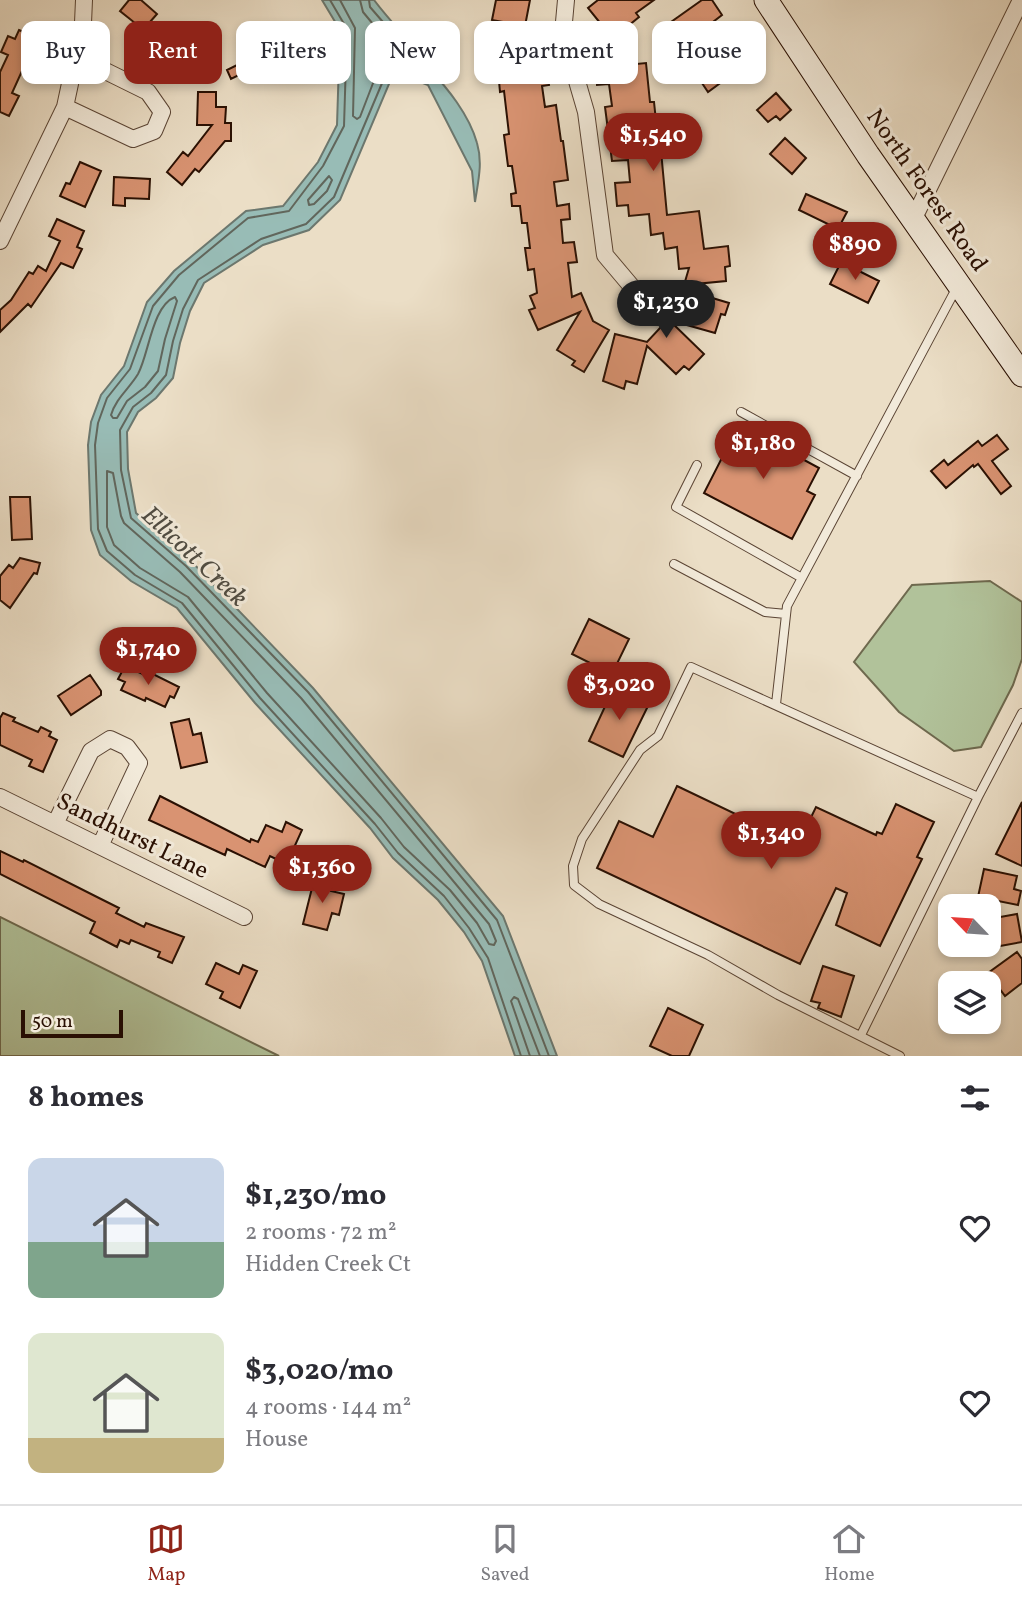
<!DOCTYPE html>
<meta charset="utf-8">
<style>
:root{--surface:#fff;--page:#f7f7f7;--text:#2b2b33;--muted:#7c7c81;--line:#e1e1e2;--accent:#8f2418}
body{margin:0;font-family:Vollkorn,serif;background:var(--page);color:var(--text);height:100vh;display:flex;flex-direction:column;font-size:26px;white-space:nowrap}
*{box-sizing:border-box;margin:0}
p{font-size:23px;color:var(--muted)}
.icon{flex:none;width:38px;height:38px;fill:none;stroke:currentColor;stroke-width:2;stroke-linecap:round;stroke-linejoin:round}
.map{position:relative;height:1056px;overflow:hidden}
.drawer{display:flex;flex-direction:column;background:var(--surface);flex:1}
.drawer>*{flex:none}
.top-card{position:absolute;left:21px;top:21px;width:980px;height:63px;display:flex;gap:14px}
.needle{width:46px;rotate:295deg}
.fabs{position:absolute;left:938px;top:894px;display:grid;gap:14px}
.fabs a{display:grid;place-items:center;width:63px;height:63px;border-radius:14px;background:var(--surface);box-shadow:0 4px 10px #0003;font-size:35px}
.scale{position:absolute;left:21px;bottom:18px;width:102px;box-sizing:border-box;padding-left:7px;border:4px solid #2a1003;border-top:0;font-size:19px;line-height:24px;white-space:nowrap;color:#2a1003;-webkit-text-stroke:5px #f2eada;paint-order:stroke}
.price{position:absolute;translate:-50% -60px;padding:0 16px;border-radius:24px;background:var(--accent);color:#fff;font-size:23px;line-height:46px;filter:drop-shadow(0 2px 4px #0008)}
.price::after{content:'';position:absolute;left:50%;top:42px;width:21px;height:16px;margin-left:-10px;background:inherit;clip-path:polygon(0 0,100% 0,50% 100%)}
.price.active{background:#222;color:#fff}
ul{padding:0;list-style:none}
li{display:flex;align-items:center;gap:21px;height:175px;padding:0 28px}
li span{display:grid;place-items:center;flex:none;width:196px;height:140px;border-radius:14px;color:#555}
li>.icon{margin-inline-start:auto}
span .icon{width:84px;height:84px;fill:#fffc;stroke-width:1}
li b{font-size:30px}
h2{display:flex;justify-content:space-between;align-items:center;height:84px;padding:0 28px;font-size:30px}
.chip{padding:0 24px;border-radius:14px;background:var(--surface);box-shadow:0 4px 10px #0003;font-size:24px;line-height:63px}
.chip.active{background:var(--accent);color:#fff}
.tabs{display:flex;justify-content:space-around;align-items:center;height:98px;border-top:2px solid var(--line);background:var(--surface);font-size:19px;color:var(--muted)}
.tabs a{display:grid;justify-items:center;gap:4px}
.tabs .active{color:var(--accent)}
.map>svg:first-child{display:block}
</style>
<div class="map">
<svg width="1022" height="1056" viewBox="0 0 1022 1056">
<rect width="100%" height="100%" fill="#ebdec6"/>
<filter id="stains"><feTurbulence type="fractalNoise" baseFrequency=".00286" numOctaves="4"/><feColorMatrix values="0 0 0 0 .2 0 0 0 0 .09 0 0 0 0 .02 0 0 0 .5 -.17"/></filter>
<radialGradient id="worn" r=".72"><stop offset=".6" stop-color="#630" stop-opacity="0"/><stop offset="1" stop-color="#630" stop-opacity=".3"/></radialGradient>
<path fill="#b1c29a" stroke="#6e694e" stroke-width="2" d="M990,581l32,21v57l-9,26 -32,62 -27,4 -55,-39 -45,-50 58,-77z
M0,917l279,139h-279z"/>
<path fill="#98bcb6" stroke="#6c776e" stroke-width="2" d="M322,0h52c12,16 25,30 38,45 6,7 10,15 16,22 19,21 41,47 49,76 6,20 1,39 -2,59l-3,-31 -44,-86 -34,-13 -54,128 -31,30 -46,15 -59,38 -14,28 -10,32 -7,35 -17,20 -18,14 -11,20 1,37 8,44 55,48 122,127 190,228 54,140h-42l-33,-95 -18,-29 -26,-32 -45,-42 -23,-30 -115,-125 -78,-95 -46,-27 -31,-26 -9,-25 -3,-85 3,-23 10,-27 23,-29 23,-64 27,-31 72,-60 37,-5 35,-44 19,-37 3,-95z"/>
<g fill="none" stroke-linecap="round" stroke-linejoin="round">
<path stroke="#61665c" stroke-width="2" d="M330,0l17,29 -3,97 -21,40 -34,45 -41,7 -69,57 -26,31 -23,63 -23,29 -9,25 -3,22 3,84 9,22 28,24 47,28 78,95 115,126 23,29 46,43 25,32 19,30 33,98
M340,0l15,28 -2,88 4,3 3,-2 20,-52 17,-12 -34,-41 -3,-12
M369,0l1,7 38,44 11,19 -4,2 -19,-7 -8,4 -54,128 -28,27 -45,15 -63,41 -15,29 -10,32 -7,34 -15,18 -18,14 -13,23 1,40 10,48 55,48 122,126 189,228 52,136
M329,176l3,4 -5,11 -13,13 -5,1 -1,-5z
M175,297l2,4 -12,38 -7,32 -13,16 -18,14 -10,17h-4l-2,-3c5,-17 18,-26 27,-41 11,-20 14,-68 37,-77z
M107,471l6,2 8,43 3,7 56,49 121,126 188,226 7,17 -2,4 -5,-1 -12,-21 -27,-33 -46,-43 -23,-29 -114,-125 -79,-96 -48,-29 -26,-23 -7,-18z
M530,1056l-19,-55 3,-4 4,2 22,57"/>
</g>
<path fill="#d99372" stroke="#2a1003" stroke-width="2" d="M129,0h12l16,14 -23,26 -8,-7 9,-10 -15,-12z
M496,0h34l-5,26 -33,-6z
M598,0h56l-18,13 3,4 -17,14 -4,-4 -9,7 -21,-26z
M702,0h10l10,15 -9,7 7,9 -4,4 15,20 13,-9 9,13 -45,33 -12,-18 5,-4 -7,-10 2,-2 -25,-36z
M19,30l18,8 -25,55 7,3 -10,20 -9,-4v-40l8,-17 -7,-3 7,-16 7,3z
M186,39l23,18 -14,19 -34,-26 7,-9 11,8z
M534,54l1,11 11,-1 3,21 -7,1 3,21 11,-2 5,36h2l5,39 -14,2 3,24 12,-2 1,15 -9,1 2,23 11,-1 3,20 -9,1 4,34 9,-4 12,28 16,9 -25,42 -12,-7 3,-4 -18,-11 23,-38 -42,18 -9,-20 6,-2 -5,-12 7,-3 -3,-24 -6,1 -3,-22h5l-3,-25h-5l-2,-17h-8l-1,-12 5,-1 -4,-27h-4l-4,-31 5,-1 -5,-43 -4,1 -1,-11 4,-1 -3,-22z
M249,59l4,9 -22,11 -4,-9z
M646,63l4,39h4l4,38 5,-1 1,12h-3l6,64 32,-4 5,38 24,-3 2,20 -5,1 1,14 -42,4 5,-17 -10,1 -2,-22 -12,2 -2,-16 -12,2 -2,-21 -20,2 -1,-11 -11,1 -2,-23 15,-1 -2,-22 -16,1 -7,-54 7,-1 -3,-22 -12,1 -1,-17z
M198,92h18v15h10l-1,16h6v18h-6l-26,31 -4,-3 -13,16 -15,-13 16,-20 5,4 24,-31h-15z
M776,93l15,17 -11,10 -4,-4 -8,6 -11,-12z
M785,138l21,20 -14,16 -22,-20z
M80,162l21,9 -16,36 -25,-11 6,-13 4,1z
M114,177l36,2 -1,20 -24,-1v8l-12,-1z
M806,194l41,18 -9,17 -39,-19z
M57,219l27,12 -7,16 5,2 -9,19 -12,-5 -30,44 -3,-3 -28,28v-22l11,-10 18,-28 4,2 5,-8 8,5 14,-30 -11,-5z
M841,262l38,19 -11,22 -38,-19z
M682,289l47,14 -4,12 -4,-1 -6,19 -46,-13 35,34 -15,16 -5,-4 -8,8 -29,-28 -10,38 -11,-3 -2,8 -21,-8 12,-47 32,8 28,-30z
M734,423l46,24 1,-3 12,6 -2,3 28,15 -12,23 8,4 -23,44 -88,-46 22,-43 -6,-3z
M997,435l11,14 -16,12 19,25 -10,8 -23,-30 -4,3 -1,-2 -27,23 -15,-17 13,-11 4,5 30,-24 4,5z
M10,497h20l2,42 -20,1z
M20,558l20,5 -3,11 -3,-1 -24,35 -10,-8v-24l9,-11 4,3z
M589,619l40,20 -17,35 -40,-20z
M125,666l22,10 2,-4 30,15 -5,11 -4,-2 -5,11 -19,-9 -1,3 -24,-11 4,-8 -7,-3z
M90,675l11,16v4l-30,20 -13,-19z
M614,687l35,17 -26,53 -34,-16z
M3,713l12,5 -2,3 25,11 3,-5 10,5 -2,4 8,4 -14,32 -14,-6 3,-6 -32,-15v-27z
M189,719l4,16 8,-2 6,29 -26,6 -10,-45z
M677,786l121,58 18,-37 60,28 1,-3 5,2 14,-30 38,18 -17,35 5,2 -42,87 -44,-21 11,-32 -11,-5 -36,76 -203,-96 22,-47 34,16z
M160,796l90,46 1,-3 7,3 8,-17 16,7 4,-10 16,8 -14,31 -10,-5 -2,3 -6,-3 -5,11 -38,-18 -2,6 -76,-35z
M1022,802v64l-26,-12z
M0,851l23,11 1,-2 75,38 20,10 -3,5 28,14 2,-4 38,14 -12,26 -14,-6 2,-5 -29,-12 -2,4 -9,-4 -3,7 -27,-14 5,-11 -95,-48z
M984,869l33,7 -3,13 7,2 -3,14 -40,-8z
M314,880l18,5 -1,6 13,3 -5,21 -7,-2 -5,17 -24,-6z
M1017,914l5,28 -33,6v-29z
M1017,952l5,7v24l-17,13 -17,-23z
M216,963l23,11 4,-9 14,6 -17,37 -20,-10 3,-6 -17,-8z
M823,966l31,10 -13,41 -23,-9 2,-5 -9,-2z
M668,1008l35,17 -14,31h-17l-22,-10z"/>
<g fill="none" stroke-linecap="round" stroke-linejoin="round">
<g stroke="#5a4434" stroke-width="10">
<path id="lane" d="M741,412l116,64
M697,465l-21,42 126,71
M674,564l91,48 21,2
M776,704l11,-98 170,-319
M861,1035l117,-238
M900,1056l-122,-61 -70,-40 -109,-51 -25,-19 -1,-19 9,-27 58,-89 18,-14 33,-69 287,130 44,-84"/>
</g>
<g stroke="#5a4434" stroke-width="18">
<path id="street" d="M566,0l-3,33 23,79 19,143 27,32
M65,107l68,32 21,-8 8,-19 -14,-20 -71,-35
M913,220l108,-220
M0,241l65,-134 18,-84 1,-23
M0,797l244,120
M55,824l36,-73 19,-12 17,8 12,16 -39,83"/>
</g>
<g stroke="#2a1003" stroke-width="25">
<path id="secondary" d="M766,0l102,155 154,220"/>
</g>
<use href="#lane" stroke="#f2eada" stroke-width="8"/>
<use href="#street" stroke="#f2eada" stroke-width="16"/>
<use href="#secondary" stroke="#f2eada" stroke-width="23"/>
</g>
<g text-anchor="middle" dominant-baseline="central" stroke-width="6" stroke-linejoin="round" paint-order="stroke">
<g font-size="24" fill="#2a1003" stroke="#f2eada">
<text transform="translate(926 191) rotate(55)">North Forest Road</text>
<text transform="translate(132 837) rotate(26)">Sandhurst Lane</text>
</g>
<g font-size="26" font-style="italic" fill="#504c42" stroke="#f2eada">
<text transform="translate(194 557) rotate(43)">Ellicott Creek</text>
</g>
</g>
<rect width="100%" height="100%" filter="url(#stains)"/>
<rect width="100%" height="100%" fill="url(#worn)"/>
</svg>
<div class="fabs">
<a><svg class="needle" viewBox="-14 -14 28 28"><path d="M0-13l5 13h-10z" fill="#e53935"/><path d="M0 13l5-13h-10z" fill="#7c7c81"/></svg></a>
<a><svg class="icon" aria-label="layers" viewBox="0 0 24 24"><path d="M12 4l9 5-9 5-9-5zM3 14l9 5 9-5"/></svg></a>
</div>
<div class="scale">50 m</div>
<b class="price" style="left:653px;top:173px">$1,540</b>
<b class="price" style="left:855px;top:282px">$890</b>
<b class="price active" style="left:666px;top:340px">$1,230</b>
<b class="price" style="left:763px;top:481px">$1,180</b>
<b class="price" style="left:148px;top:687px">$1,740</b>
<b class="price" style="left:619px;top:722px">$3,020</b>
<b class="price" style="left:771px;top:871px">$1,340</b>
<b class="price" style="left:322px;top:905px">$1,360</b>
<div class="top-card">
<a class="chip">Buy</a>
<a class="chip active">Rent</a>
<a class="chip">Filters</a>
<a class="chip">New</a>
<a class="chip">Apartment</a>
<a class="chip">House</a>
</div>
</div>
<section class="drawer">
<h2>8 homes<svg class="icon" aria-label="filters" viewBox="0 0 24 24"><path d="M4 7h16M4 17h16"/><circle cx="9" cy="7" r="2"/><circle cx="15" cy="17" r="2"/></svg></h2>
<ul>
<li><span style="background:linear-gradient(#c9d6e8 60%,#7fa58c 0)"><svg class="icon" aria-label="home" viewBox="0 0 24 24"><path d="M3 11l9-7 9 7M6 9v11h12V9"/></svg></span><div><b>$1,230/mo</b><p>2 rooms · 72 m²</p><p>Hidden Creek Ct</p></div><svg class="icon" aria-label="heart" viewBox="0 0 24 24"><path d="M12 20l-8-8c-3-5 5-10 8-4 3-6 11-1 8 4z"/></svg></li>
<li><span style="background:linear-gradient(#dfe7d0 75%,#c2b280 0)"><svg class="icon" aria-label="home" viewBox="0 0 24 24"><path d="M3 11l9-7 9 7M6 9v11h12V9"/></svg></span><div><b>$3,020/mo</b><p>4 rooms · 144 m²</p><p>House</p></div><svg class="icon" aria-label="heart" viewBox="0 0 24 24"><path d="M12 20l-8-8c-3-5 5-10 8-4 3-6 11-1 8 4z"/></svg></li>
</ul>
</section>
<nav class="tabs">
<a class="active"><svg class="icon" aria-label="map" viewBox="0 0 24 24"><path d="M3 6l6-2 6 2 6-2v14l-6 2-6-2-6 2zM9 4v14M15 6v14"/></svg>Map</a>
<a><svg class="icon" aria-label="saved" viewBox="0 0 24 24"><path d="M7 4h10v16l-5-4-5 4z"/></svg>Saved</a>
<a><svg class="icon" aria-label="home" viewBox="0 0 24 24"><path d="M3 11l9-7 9 7M6 9v11h12V9"/></svg>Home</a>
</nav>
